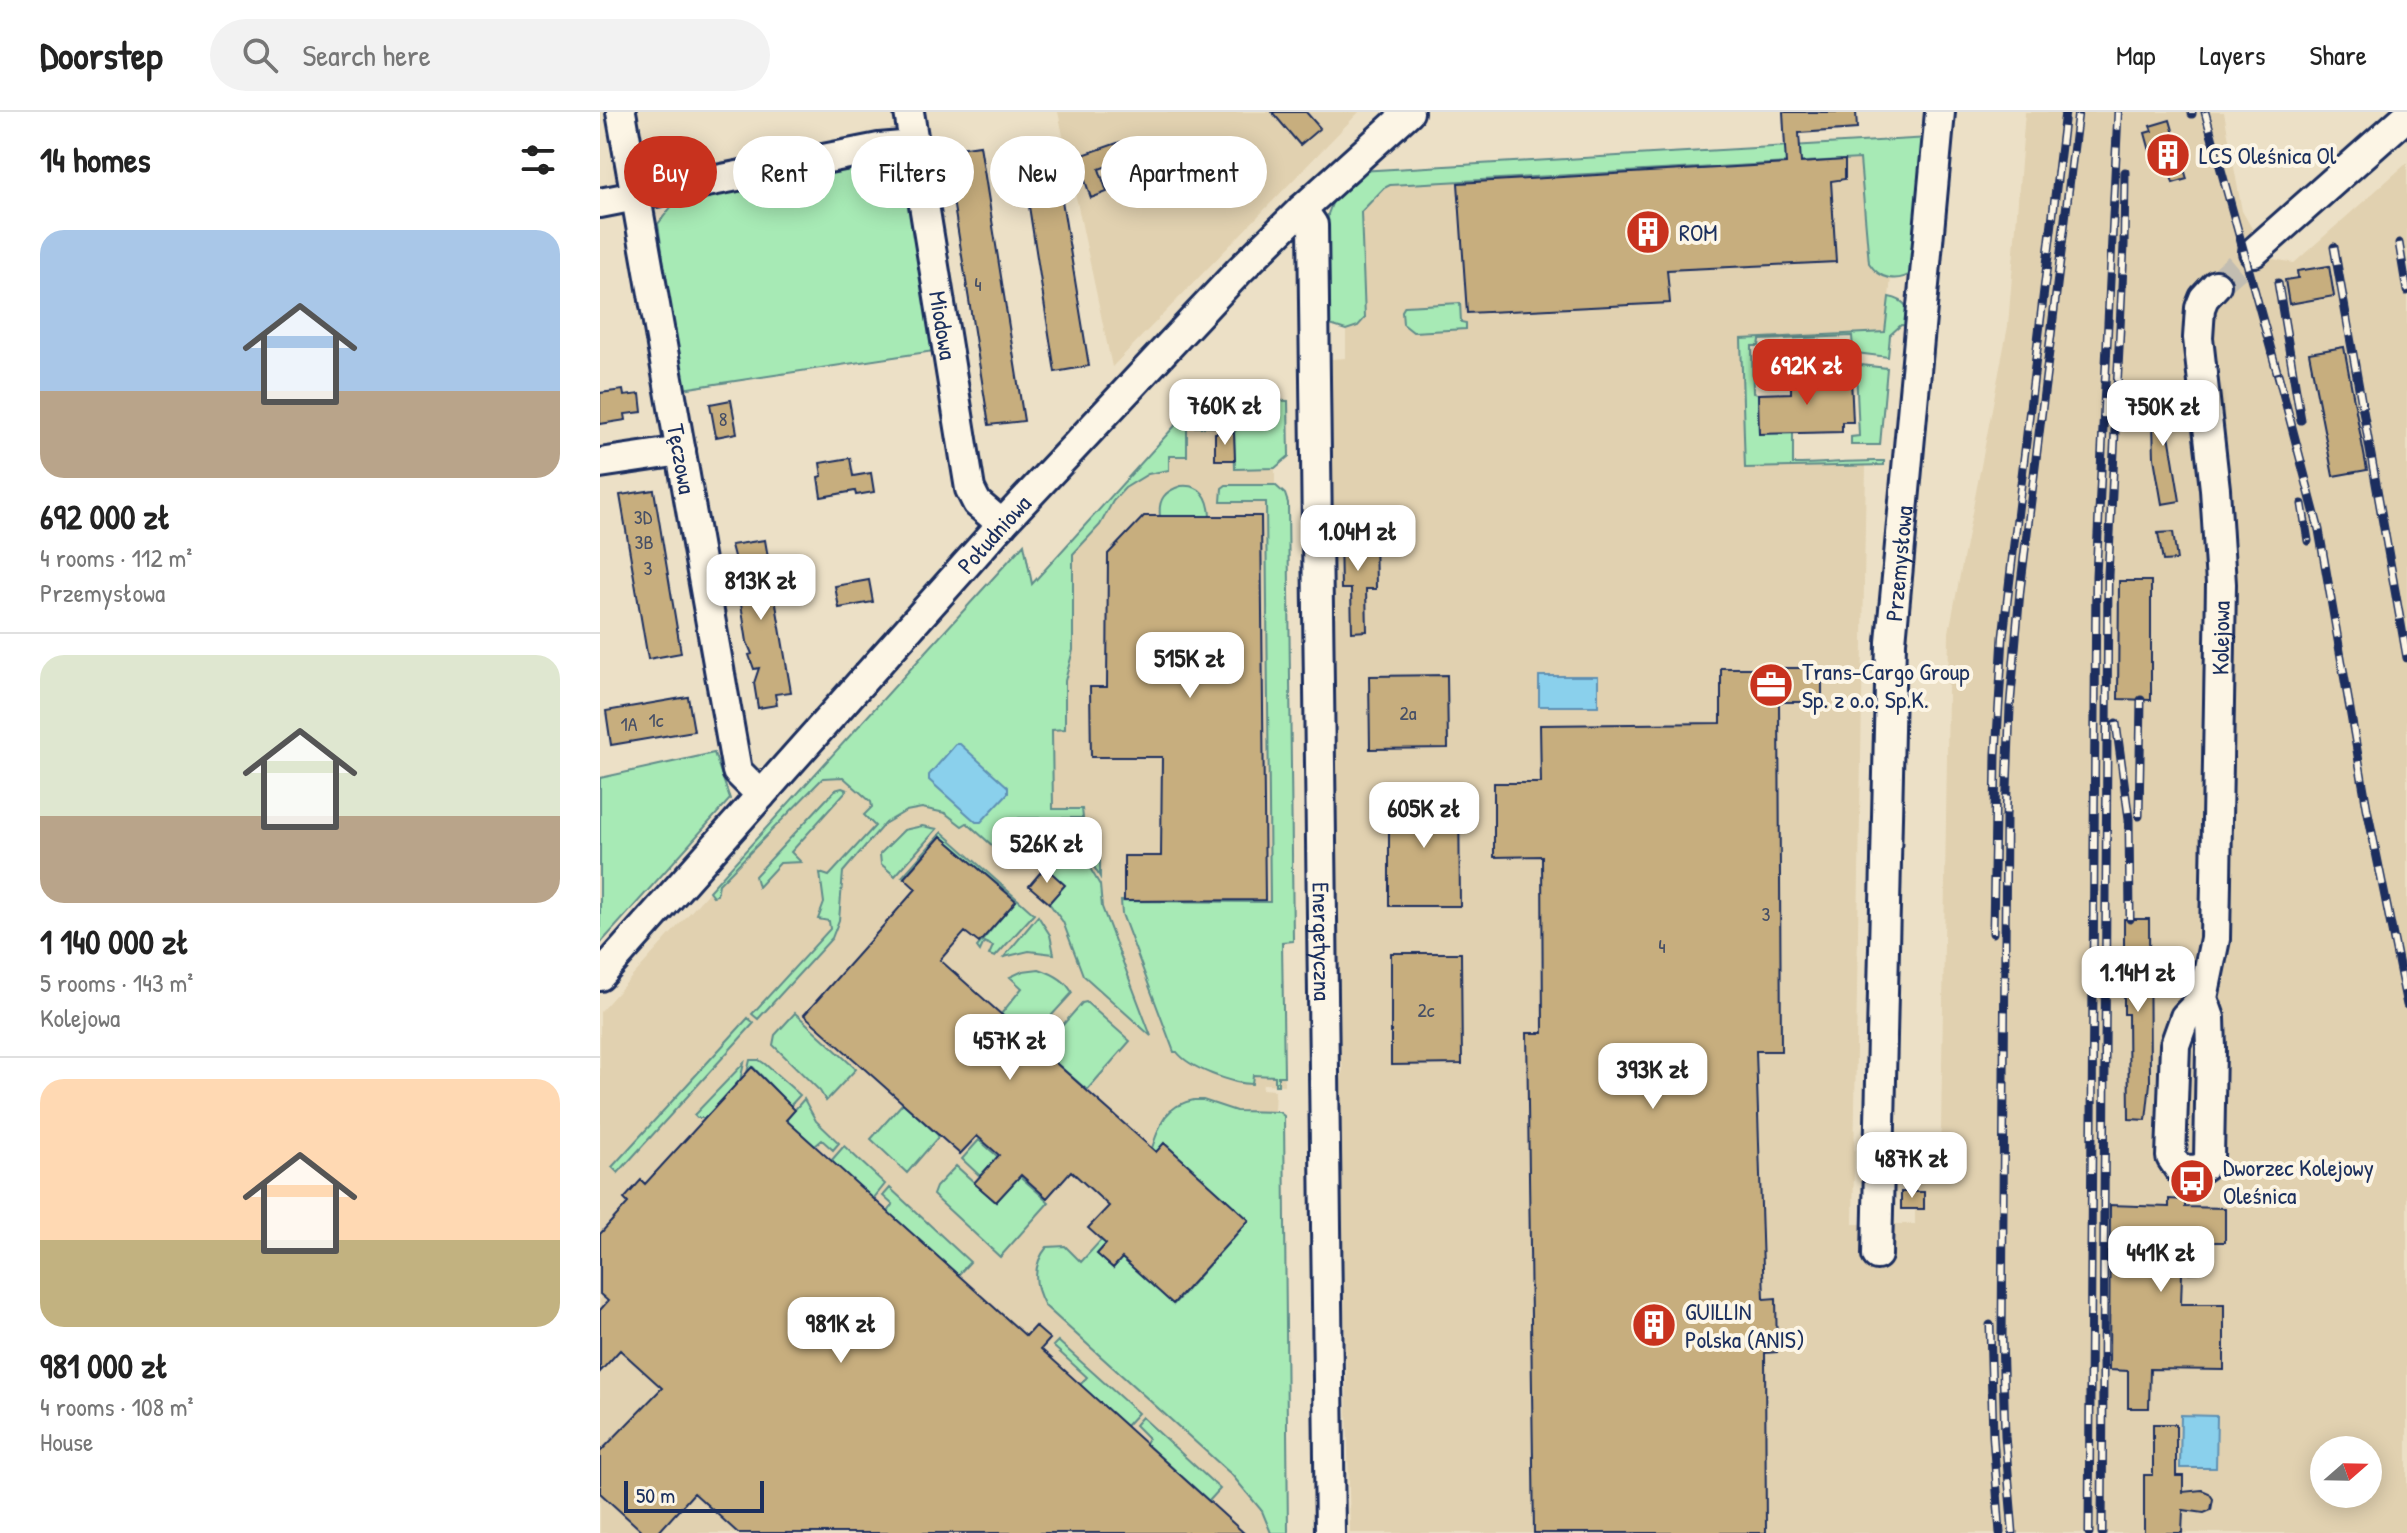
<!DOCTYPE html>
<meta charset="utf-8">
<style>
:root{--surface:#fff;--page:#f2f2f2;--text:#222;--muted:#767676;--line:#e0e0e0;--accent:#c8321e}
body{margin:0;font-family:"Patrick Hand",sans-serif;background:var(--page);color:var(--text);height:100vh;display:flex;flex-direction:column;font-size:30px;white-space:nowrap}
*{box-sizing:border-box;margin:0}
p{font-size:26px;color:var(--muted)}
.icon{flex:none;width:44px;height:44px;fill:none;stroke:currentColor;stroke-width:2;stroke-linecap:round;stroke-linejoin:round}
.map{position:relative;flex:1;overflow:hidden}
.panel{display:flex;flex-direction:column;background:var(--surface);width:600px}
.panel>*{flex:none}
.banner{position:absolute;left:24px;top:24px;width:760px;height:72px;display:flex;gap:16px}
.needle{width:52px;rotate:70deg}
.fabs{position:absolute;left:1710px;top:1324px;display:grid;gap:16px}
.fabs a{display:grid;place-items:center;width:72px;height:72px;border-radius:50%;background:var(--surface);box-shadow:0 4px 20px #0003;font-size:40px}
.scale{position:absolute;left:24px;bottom:20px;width:140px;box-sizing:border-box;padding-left:8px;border:4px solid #1b2f5e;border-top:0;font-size:22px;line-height:28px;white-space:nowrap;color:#1b2f5e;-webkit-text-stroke:6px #fcf5e5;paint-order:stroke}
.price{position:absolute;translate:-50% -68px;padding:0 18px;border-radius:16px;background:#fff;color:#222;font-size:26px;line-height:52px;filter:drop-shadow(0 2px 4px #0008)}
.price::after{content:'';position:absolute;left:50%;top:48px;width:24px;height:18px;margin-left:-12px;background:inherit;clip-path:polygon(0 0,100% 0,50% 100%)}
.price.on{background:var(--accent);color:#fff}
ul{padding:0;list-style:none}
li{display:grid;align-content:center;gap:16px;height:424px;padding:0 40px}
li+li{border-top:2px solid var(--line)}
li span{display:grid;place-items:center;height:248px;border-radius:24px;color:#555}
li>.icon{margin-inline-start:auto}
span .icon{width:144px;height:144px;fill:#fffc;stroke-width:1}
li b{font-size:34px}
h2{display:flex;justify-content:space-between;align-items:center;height:96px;padding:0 40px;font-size:34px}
.chip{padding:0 28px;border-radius:36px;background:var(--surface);box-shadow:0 4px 20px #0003;font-size:28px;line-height:72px}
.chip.on{background:var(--accent);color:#fff}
header{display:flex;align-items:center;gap:48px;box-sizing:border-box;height:112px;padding:0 40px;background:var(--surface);border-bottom:2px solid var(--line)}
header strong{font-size:38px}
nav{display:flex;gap:44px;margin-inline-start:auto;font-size:28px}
.search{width:560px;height:72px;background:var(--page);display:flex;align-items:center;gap:20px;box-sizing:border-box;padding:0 28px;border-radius:44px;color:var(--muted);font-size:30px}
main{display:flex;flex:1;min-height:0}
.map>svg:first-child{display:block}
</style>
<header>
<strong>Doorstep</strong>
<div class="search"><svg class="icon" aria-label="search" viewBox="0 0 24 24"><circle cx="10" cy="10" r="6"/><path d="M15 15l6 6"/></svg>Search here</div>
<nav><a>Map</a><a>Layers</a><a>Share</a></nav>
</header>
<main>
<section class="panel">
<h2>14 homes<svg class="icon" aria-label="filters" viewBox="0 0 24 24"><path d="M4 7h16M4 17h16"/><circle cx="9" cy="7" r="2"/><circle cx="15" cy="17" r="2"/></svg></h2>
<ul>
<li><span style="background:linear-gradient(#a9c7e8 65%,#b9a48a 0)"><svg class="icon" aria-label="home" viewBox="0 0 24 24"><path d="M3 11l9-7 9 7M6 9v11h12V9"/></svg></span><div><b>692 000 zł</b><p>4 rooms · 112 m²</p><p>Przemysłowa</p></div></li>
<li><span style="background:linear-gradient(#dfe7d0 65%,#b9a48a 0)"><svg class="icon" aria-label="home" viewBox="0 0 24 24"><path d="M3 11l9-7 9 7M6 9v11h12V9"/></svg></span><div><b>1 140 000 zł</b><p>5 rooms · 143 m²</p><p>Kolejowa</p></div></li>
<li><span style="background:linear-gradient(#ffd9b3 65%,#c2b280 0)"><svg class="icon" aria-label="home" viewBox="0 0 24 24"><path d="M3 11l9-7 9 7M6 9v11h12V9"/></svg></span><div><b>981 000 zł</b><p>4 rooms · 108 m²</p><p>House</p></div></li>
</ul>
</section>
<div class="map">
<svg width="1807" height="1421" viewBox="0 0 1807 1421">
<rect width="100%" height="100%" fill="#ece0c6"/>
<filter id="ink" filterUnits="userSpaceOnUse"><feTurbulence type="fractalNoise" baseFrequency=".0125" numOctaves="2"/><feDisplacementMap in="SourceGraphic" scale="16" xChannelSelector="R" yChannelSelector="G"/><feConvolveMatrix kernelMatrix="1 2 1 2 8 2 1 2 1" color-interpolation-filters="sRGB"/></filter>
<g filter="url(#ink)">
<path fill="#e1d1b0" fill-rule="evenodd" d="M458,0h301l-247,255z
M1425,0h199l18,99 27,47 25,5 113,-100v1370h-1057l-11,-448 4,-16 -3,-14 -9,-696 15,-1v-32l-13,-58 38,-98 532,-30 -17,192 -144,7 3,129 121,-2 -13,758h62v-52l19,1 7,-44 8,-497 59,-306zM1724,1338h44v44h-44z
M600,286l88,3 1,55 -14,12v17l10,9 3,9 5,438 -11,1 2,143 -21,-1 -1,5 13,1 -1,21 10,5 4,417h-688v-521l424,-468 8,40z"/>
<path fill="#a7eab5" stroke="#618c8a" stroke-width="2" d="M1329,26l-15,134c-17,11 -34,8 -45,-9l-9,-104 -470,26 -6,3 -23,24 4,106 -7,8 -12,4 -16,-5 -2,-111 7,-18 24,-25z
M283,51l25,17 26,171 -252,38 -24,-165 17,-22z
M1289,185c18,3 21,13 22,29l-10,-1 -11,10 -2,22 -32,-4 -3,-4 -1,-13 -92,4 -1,6h-7l1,47 5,1 1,39h34v31c31,0 60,-4 91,-3v4l-139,3 -4,-129 144,-7z
M860,191l1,19 5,1v6l-53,3 -10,-8 -1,-13 3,-5z
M1242,251l45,5 -7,77h-29v-8l8,-1 -3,-68 -56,2v-4z
M600,286l88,3 1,55 -14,12 -40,1 -1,-36 3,-5 15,-1 -1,-14 -20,1v13h-44v29h-18v14l-21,4 -23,14 -12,13 -13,24 -27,29v96l-8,31v48l-13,1 1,79h29l1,9h-64l-25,29 -27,-24 -5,3 -17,-13 -23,-5 -16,3 -22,13 -41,48 -4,48 -7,18 -74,81 -6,-5 78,-85 -1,-8 -11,-2 6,-16 -4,-30 9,3 46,-50 -11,-11 8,-8 -1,-5 -28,-25 -20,1 -104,106 -2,11 -4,1 -4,-5 315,-347 8,40z
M626,373h49l10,9 3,9 5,438 -11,1 2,134h-6v9h-3v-9l-22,-1 -1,9c-19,0 -63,-16 -75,-32h-3l-52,-138 -1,-13 149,1 -4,-400h-45l1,-14z
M581,374c20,-2 28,11 29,30h-50c-2,-17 5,-25 21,-30z
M114,641l16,46 -130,145v-166z
M242,676l5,2 -56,62 10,10 -21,1 -22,24 -3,-11 80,-86z
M462,709l38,64 2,22 49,129 -68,-61 -20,-53 -14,-19 15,-18 -52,-47 -12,13 -3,-2 24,-27z
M467,709l17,1 4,2 12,33v20z
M322,714l15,3 -42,47 -14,-12 -1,-10 24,-24z
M342,720l92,82 -39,43 -6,-2 4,-9 -9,-4 -4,9 -3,-4 39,-47 -75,-64 -37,42 -2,-1z
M438,804l12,19 4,19 -25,-3 -25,6z
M439,857c12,4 28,12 33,24l-42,46 -29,-25 21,-26 -12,-11 13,-6z
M486,890l44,39 -43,49 -46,-40 41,-47z
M195,901l61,56 -30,32 -6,-10 -47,-46 2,-10z
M148,906l6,5 -136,150 -6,-6z
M150,948h9l6,4 35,31 -10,11 -37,-39 -6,6z
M144,951l-4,18 -34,37h-9l-3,-3z
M204,987l12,22 23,22 -6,7 -11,-10 -7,6 -29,-26z
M594,988h9l33,11 43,1 5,4 4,417h-17l-9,-22 -30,-36 -187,-169c-11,-20 -13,-41 2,-59l18,-1 16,16 20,-22 5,4 -9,10 16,14 9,-10 52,46 75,-84 -84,-76 -9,8 -4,-4c8,-25 14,-43 42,-48z
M303,991l36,33 -32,37 -36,-34z
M379,1028l70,62 -49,55 -67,-62 3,-8 20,-21 40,36 15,-17 -21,-20 -10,11 -18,-17z
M244,1034l41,38 -12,15 -42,-38z
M290,1076l80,74 -12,13 -70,-63 5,-7 -10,-9z
M458,1229l80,72 -12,13 -46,-41 7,-8 -34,-31z
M542,1305l78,72 -11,12 -64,-58 3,-5 -13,-13z"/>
<path fill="#8ad0ec" stroke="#5e90b3" stroke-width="2" d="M939,564h59v30h-59z
M356,632h4l48,43v6l-27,29h-5l-47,-42v-5z
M1581,1303l36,1 -1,52h-36z"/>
<path fill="#c7ae7e" stroke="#1b2f5e" stroke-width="2" d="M672,0h34l14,16 -20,17z
M1183,0h73l1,17 -58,4 2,30 44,-3v19l-14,2 5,81 -169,8 3,33 -203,10 -9,-130 328,-19z
M1570,8l17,59 -14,4 -7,-24 -9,3 -3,-13 -4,2 -5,-18 7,-2 -2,-5z
M520,30l6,17 -27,10 8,23 -16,6 -14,-41z
M380,33l44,276 -35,4 -44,-275z
M459,70l30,184 -34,6 -29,-185z
M1729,154l5,30 -45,8 -4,-24 13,-2 -1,-7z
M1744,235l23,123 -34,6 -24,-123z
M1251,266l2,44h-11v10l-83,2 -1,-40 33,-1v-14z
M1561,274l19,115 -18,3 -8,-46 -1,-35h-5l-3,-19 7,-1 -1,-16z
M23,278l1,6 16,-2 2,18 -17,2 1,6 -26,4v-31z
M131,288l6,33 -21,4 -6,-33z
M615,321h19l1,27h-20z
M250,346l3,18 18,-3 3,19 -18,3 -1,-4 -34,6 -3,-20 4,-1 -2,-13z
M54,378l27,163 -33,6 -28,-164z
M544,404h117l4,384 -141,1v-45h37l1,-99h-71l-1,-70h17l1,-133z
M1573,420l4,28 -14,1 -5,-28z
M740,421h35l1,56h-10l1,42 -15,1 -1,-43h-10z
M165,428l26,152 -16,2 2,11 -19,3 -4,-25 5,-15 -5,1 -5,-14 3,-1 -5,-12 -11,-70h2l-7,-27z
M269,468l4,22 -34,6 -4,-22z
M1519,469h32v119l-33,-1z
M1121,556h101v34h-43l2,349h-25l8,248 12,-1 1,54 -12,1 1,180h-232l-7,-500h16l-1,-177 -48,1v-74h47l-1,-58 181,-2z
M847,563l1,73 -78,1 -1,-73z
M88,585l6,34 -83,14 -5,-34z
M789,682h70l1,112h-71z
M341,724l75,65 -37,42 -14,-11 -25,28 216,192 8,-9 85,77 -76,84 -51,-46 -9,10 -16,-14 9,-10 -18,-16 21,-22 -38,-35 -24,27 -26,-23 -25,27 -22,-19 25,-28 -22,-19 -17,18 -156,-139 112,-126 -12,-11z
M445,755l20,18 -16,18 -20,-17z
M1524,807h25l1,164 -4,37 -17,-1 -1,-105h-4z
M791,841h70l1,111 -71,1z
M152,955l43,43 -9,10 240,216 9,-10 8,7 7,6 -9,10 203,184h-506l-44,-40 -36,40h-14l-44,-40v-41l62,-64 -42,-38 -20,22v-62l8,-9 -8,-7v-60l28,-31 -4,-4 17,-19 4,4z
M1301,1080h23v17h-23z
M1569,1087l16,1v7l40,1v34h-26v30l-17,1 -1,31h43v66l-74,-1 -1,39h-21v-37l-19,-1 1,-165 59,2z
M1553,1312h23v52h7v16l19,-2 7,3 4,6 -2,11 -7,3 -21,-3 -1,23h-38v-58h9z"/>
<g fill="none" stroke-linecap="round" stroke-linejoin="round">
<path stroke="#c2bdb1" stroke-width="28" stroke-dasharray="28 14" stroke-linecap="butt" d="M1616,173l38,-33"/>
<g stroke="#1b2f5e" stroke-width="34">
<g id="minor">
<path id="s1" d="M21,0l116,659 24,24"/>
<path id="s2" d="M309,0l61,377 7,14 25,21"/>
<path d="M0,91l279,-55 35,-3"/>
<path id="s3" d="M702,97l11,16 17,1308"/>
<path d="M1654,140l153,-136"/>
<path d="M0,351l81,-12"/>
<path id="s4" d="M0,864l402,-452 237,-253 63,-62 107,-97"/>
<path id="s5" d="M1603,886l-18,19 -10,28 -4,112 8,12c14,1 24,3 30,-11l2,-110 -1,-30 -7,-20 12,-59 6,-355 -6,-95 -17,-151 2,-30 4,-10 12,-13"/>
<path id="s6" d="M1277,1143l14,-613 49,-530"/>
</g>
</g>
<use href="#minor" stroke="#fcf5e5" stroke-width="28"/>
<g stroke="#1b2f5e" stroke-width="9">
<path id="rail" d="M1592,0v2
M1605,0l76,274
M1799,131l8,48
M1734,135l73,411
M1678,171l23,137
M1678,262l41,156 48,278 40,197
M1702,392l6,37
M1516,611l13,96 1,100
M1539,704l2,-116
M1393,821l3,-179 7,-117 62,-525
M1390,1213l3,111 7,97
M1413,1421l-8,-97 -3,-98 4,-522 4,-109 10,-116 58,-479
M1489,1421l7,-957 22,-464
M1502,1421l6,-958 16,-330 1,-73"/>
</g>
<use href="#rail" stroke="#fcf5e5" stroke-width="6" stroke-dasharray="18" stroke-linecap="butt"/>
</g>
</g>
<defs>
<g id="building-disc" transform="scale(2.3)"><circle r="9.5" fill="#c8321e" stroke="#fcf5e5"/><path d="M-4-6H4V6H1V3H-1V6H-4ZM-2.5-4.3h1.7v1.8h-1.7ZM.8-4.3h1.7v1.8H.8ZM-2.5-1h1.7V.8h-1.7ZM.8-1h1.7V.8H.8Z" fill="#fff"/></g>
<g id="office-disc" transform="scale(2.3)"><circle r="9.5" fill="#c8321e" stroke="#fcf5e5"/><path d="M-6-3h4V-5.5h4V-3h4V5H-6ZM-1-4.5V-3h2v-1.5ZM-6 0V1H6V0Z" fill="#fff"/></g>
<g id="bus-disc" transform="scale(2.3)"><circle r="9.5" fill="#c8321e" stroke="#fcf5e5"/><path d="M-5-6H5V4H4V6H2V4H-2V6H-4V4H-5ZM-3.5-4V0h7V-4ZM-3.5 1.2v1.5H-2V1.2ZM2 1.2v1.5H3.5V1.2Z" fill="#fff"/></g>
</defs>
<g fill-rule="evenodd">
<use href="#building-disc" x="1568" y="43"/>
<use href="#building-disc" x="1048" y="120"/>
<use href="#office-disc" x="1171" y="573"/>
<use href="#bus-disc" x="1592" y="1069"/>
<use href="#building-disc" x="1054" y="1213"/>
</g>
<g text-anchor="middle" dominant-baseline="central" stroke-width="8" stroke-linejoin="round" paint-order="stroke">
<g font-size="20" fill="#464f66">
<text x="378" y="171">4</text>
<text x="123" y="306">8</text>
<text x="43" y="404">3D</text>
<text x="44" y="429">3B</text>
<text x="48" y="455">3</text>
<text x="808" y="600">2a</text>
<text x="56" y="607">1c</text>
<text x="29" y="611">1A</text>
<text x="1166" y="801">3</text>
<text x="1062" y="833">4</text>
<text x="826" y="897">2c</text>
</g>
<g font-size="24" fill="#1b2f5e" stroke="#fcf5e5" text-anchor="start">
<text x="1599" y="43">LCS Oleśnica Ol</text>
<text x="1079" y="120">ROM</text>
<text x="1202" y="559">Trans-Cargo Group<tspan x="1202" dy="28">Sp. z o.o. Sp.K.</tspan></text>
<text x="1623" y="1055">Dworzec Kolejowy<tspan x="1623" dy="28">Oleśnica</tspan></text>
<text x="1085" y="1199">GUILLIN<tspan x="1085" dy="28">Polska (ANIS)</tspan></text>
</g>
<g font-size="24" fill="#1b2f5e" stroke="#fcf5e5">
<text stroke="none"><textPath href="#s2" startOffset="216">Miodowa</textPath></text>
<text stroke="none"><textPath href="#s1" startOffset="352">Tęczowa</textPath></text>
<text stroke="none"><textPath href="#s4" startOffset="592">Południowa</textPath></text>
<text stroke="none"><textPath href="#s6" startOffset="692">Przemysłowa</textPath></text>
<text stroke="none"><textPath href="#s5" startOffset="740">Kolejowa</textPath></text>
<text stroke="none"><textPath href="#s3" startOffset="736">Energetyczna</textPath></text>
</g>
</g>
</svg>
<div class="fabs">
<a><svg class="needle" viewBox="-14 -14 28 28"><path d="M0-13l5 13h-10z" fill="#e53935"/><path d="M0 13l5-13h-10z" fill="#767676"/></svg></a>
</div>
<div class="scale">50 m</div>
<b class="price on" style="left:1207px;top:295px">692K zł</b>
<b class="price" style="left:625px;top:335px">760K zł</b>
<b class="price" style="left:1563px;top:336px">750K zł</b>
<b class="price" style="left:758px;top:461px">1.04M zł</b>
<b class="price" style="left:161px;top:510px">813K zł</b>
<b class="price" style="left:590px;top:588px">515K zł</b>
<b class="price" style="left:824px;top:738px">605K zł</b>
<b class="price" style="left:447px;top:773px">526K zł</b>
<b class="price" style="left:1538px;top:902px">1.14M zł</b>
<b class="price" style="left:410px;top:970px">457K zł</b>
<b class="price" style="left:1053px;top:999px">393K zł</b>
<b class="price" style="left:1312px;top:1088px">487K zł</b>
<b class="price" style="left:1561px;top:1182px">441K zł</b>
<b class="price" style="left:241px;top:1253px">981K zł</b>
<div class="banner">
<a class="chip on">Buy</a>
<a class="chip">Rent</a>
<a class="chip">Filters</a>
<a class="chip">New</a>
<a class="chip">Apartment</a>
</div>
</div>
</main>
